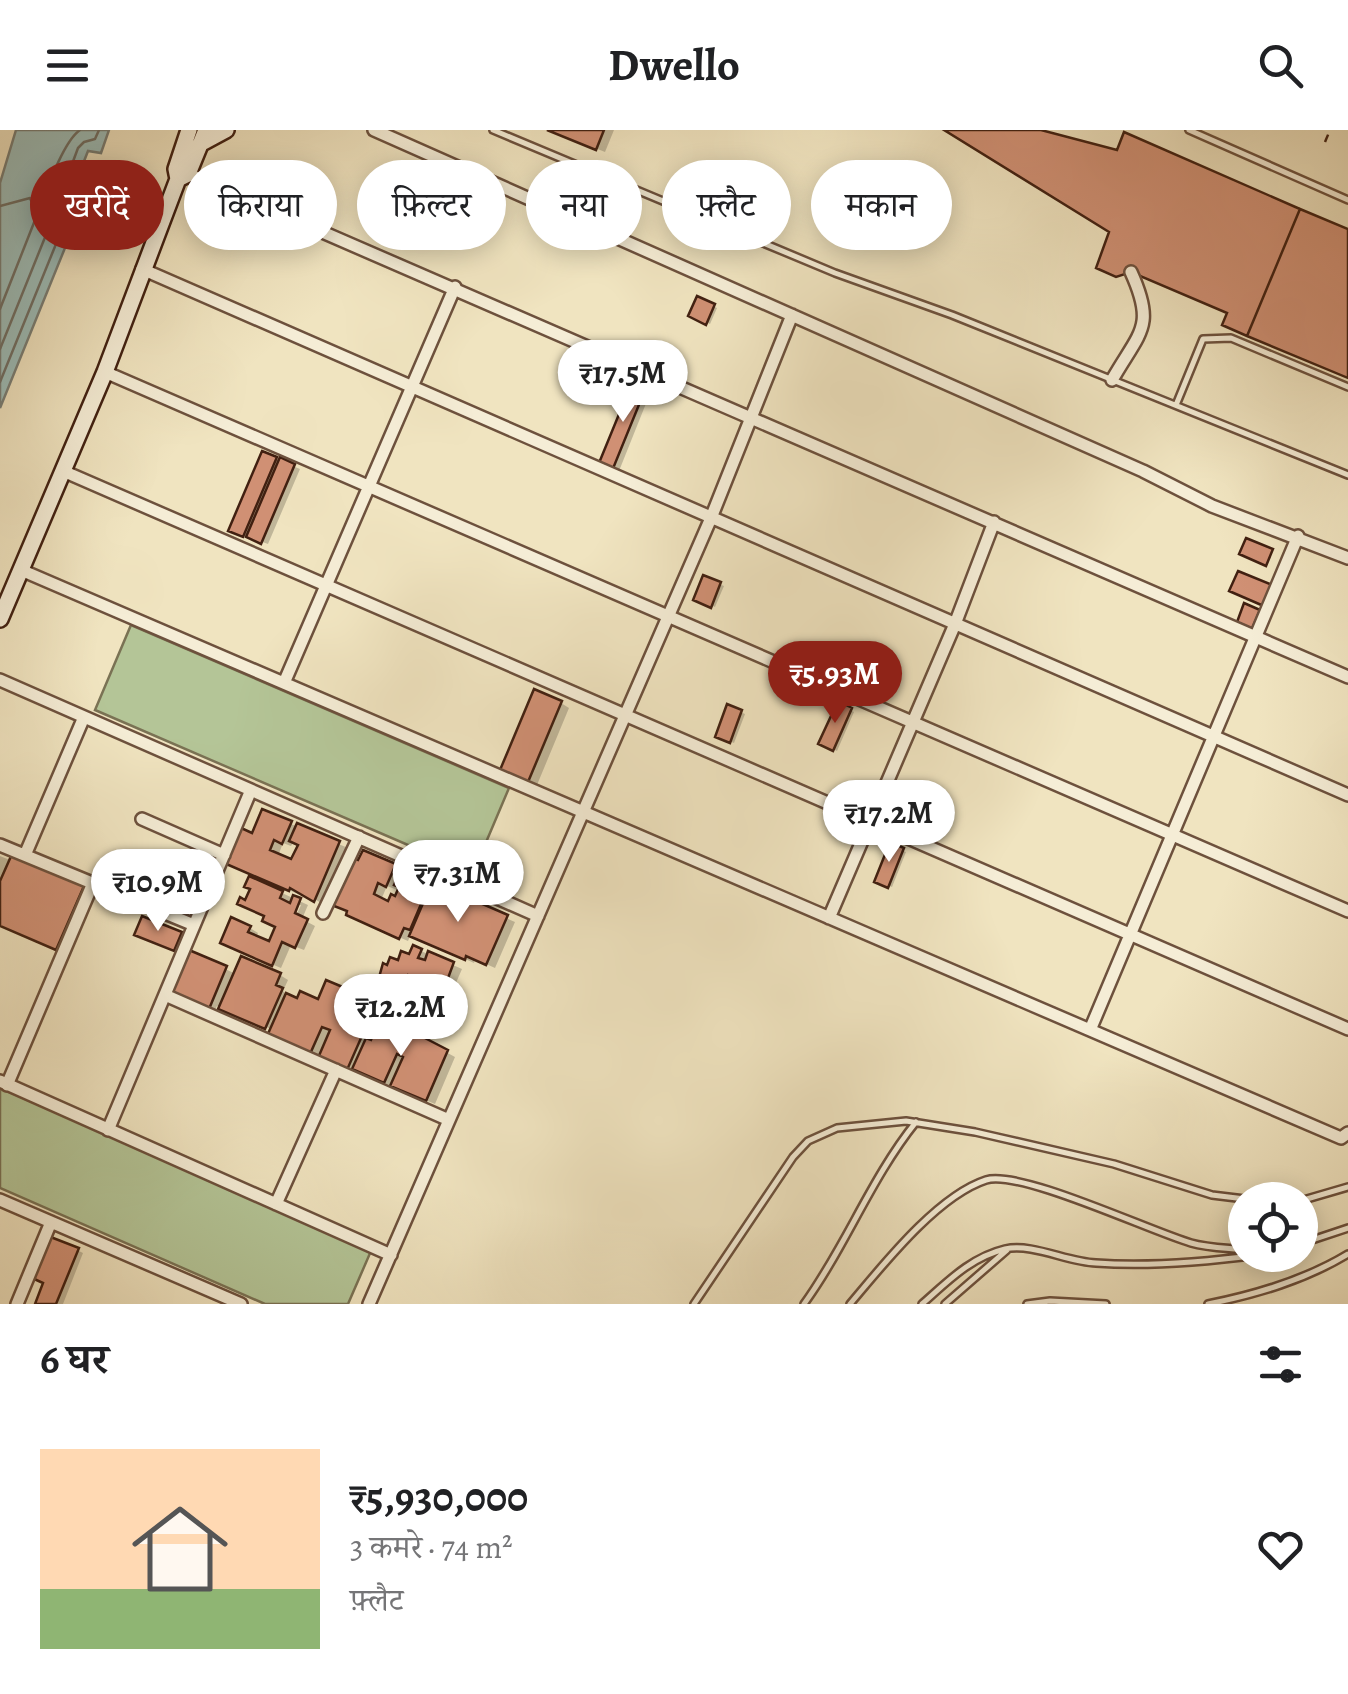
<!DOCTYPE html>
<html lang="hi">
<meta charset="utf-8">
<style>
:root{--surface:#fff;--page:#f2f2f2;--text:#202124;--muted:#757577;--accent:#8f2418}
body{margin:0;font-family:Alegreya,"Noto Serif Devanagari",serif;background:var(--page);color:var(--text);height:100vh;display:flex;flex-direction:column;font-size:38px;white-space:nowrap}
*{box-sizing:border-box;margin:0}
p{font-size:32px;color:var(--muted)}
.icon{flex:none;width:55px;height:55px;fill:none;stroke:currentColor;stroke-width:2;stroke-linecap:round;stroke-linejoin:round}
.map{position:relative;height:1174px;overflow:hidden}
.sheet{display:flex;flex-direction:column;background:var(--surface);flex:1}
.sheet>*{flex:none}
.guide{position:absolute;left:30px;top:30px;width:1290px;height:90px;display:flex;gap:20px}
.fabs{position:absolute;left:1228px;top:1052px;display:grid;gap:20px}
.fabs a{display:grid;place-items:center;width:90px;height:90px;border-radius:50%;background:var(--surface);box-shadow:0 5px 25px #0003;font-size:50px}
.price{position:absolute;translate:-50% -85px;padding:0 22px;border-radius:35px;background:#fff;color:#222;font-size:32px;line-height:65px;filter:drop-shadow(0 2px 5px #0008)}
.price::after{content:'';position:absolute;left:50%;top:60px;width:30px;height:22px;margin-left:-15px;background:inherit;clip-path:polygon(0 0,100% 0,50% 100%)}
.price.active{background:var(--accent);color:#fff}
ul{padding:0;list-style:none}
li{display:flex;align-items:center;gap:30px;height:250px;padding:0 40px}
li span{display:grid;place-items:center;flex:none;width:280px;height:200px;border-radius:0px;color:#555}
li>.icon{margin-inline-start:auto}
span .icon{width:120px;height:120px;fill:#fffc;stroke-width:1}
li b{font-size:42px}
h2{display:flex;justify-content:space-between;align-items:center;height:120px;padding:0 40px;font-size:42px}
.chip{padding:0 35px;border-radius:45px;background:var(--surface);box-shadow:0 5px 25px #0003;font-size:35px;line-height:90px}
.chip.active{background:var(--accent);color:#fff}
header{display:flex;justify-content:space-between;align-items:center;height:130px;padding:0 40px;background:var(--surface);font-size:45px;font-weight:700}
.map>svg:first-child{display:block}
</style>
<header><svg class="icon" aria-label="menu" viewBox="0 0 24 24"><path d="M4 6h16M4 12h16M4 18h16"/></svg>Dwello<svg class="icon" aria-label="search" viewBox="0 0 24 24"><circle cx="10" cy="10" r="6"/><path d="M15 15l6 6"/></svg></header>
<div class="map">
<svg width="1348" height="1174" viewBox="0 0 1348 1174">
<rect width="100%" height="100%" fill="#f0e4c0"/>
<filter id="stains"><feTurbulence type="fractalNoise" baseFrequency=".002" numOctaves="4"/><feColorMatrix values="0 0 0 0 .2 0 0 0 0 .09 0 0 0 0 .02 0 0 0 .5 -.17"/></filter>
<radialGradient id="worn" r=".72"><stop offset=".6" stop-color="#630" stop-opacity="0"/><stop offset="1" stop-color="#630" stop-opacity=".3"/></radialGradient>
<path fill="#b4c597" stroke="#7a7254" stroke-width="2.5" d="M131,495l378,163 -36,85 -378,-163z
M0,958l371,163 -23,53h-83l-265,-116z"/>
<path fill="#9cbdb9" stroke="#787e76" stroke-width="2.5" d="M16,0h93l-8,23 -13,-2 -18,46 12,9 -82,202v-225z"/>
<path fill="#0003" fill-rule="evenodd" d="M550,0h64l-9,22z
M698,169l19,9 -7,16 -19,-9z
M646,258l5,3 -32,80 -17,-9z
M276,329l24,10 -32,75 -31,-11z
M704,448l20,8 -9,21 -19,-8z
M561,573l8,5 -32,77 -25,-11z
M839,574l15,8 -17,39 -15,-8z
M729,577l16,7 -11,29 -16,-7z
M291,694l57,24 -25,56 -24,-14 -1,4 -63,-28 18,-30zM294,711l6,4 -8,18 -14,-7 5,-13 8,3z
M891,715l15,7 -14,35 -15,-6z
M364,723l31,14 7,6 113,49 -20,46 -20,-9 -1,4 -63,-29 -3,7 -51,-22 2,-55zM426,755l15,7 -4,8 -15,-6zM387,756l13,5 -3,8 -8,5 -8,-4z
M0,726l91,37 -26,60 -65,-28z
M282,763l26,12 -6,14 13,7 -11,24 -13,-5 -10,23 -50,-21 19,-19 8,5 -2,5 14,6 7,-17 -31,-24zM295,775h6l-9,20z
M421,821l41,18 -10,23 -35,-14 -7,15 30,9 -3,9 7,4 -8,18 -39,-16 2,-54z
M190,823l46,21 44,1 8,5 -5,11 6,6 30,6 9,-20 36,17 -7,18 34,12 3,-6 61,33 -20,47 -157,-65v-7l-61,-26 -2,4 -36,-15zM371,896l7,4 -3,7 -8,-4z
M77,1120l6,3 -20,51h-25z"/>
<g fill="none" stroke-linecap="round" stroke-linejoin="round">
<path stroke="#6e6e65" stroke-width="2.5" d="M0,76l30,-8 7,17 -37,94
M0,219l54,-134c-1,-2 -5,-13 -6,-16 -2,-16 19,-60 32,-69
M0,252l69,-170 -8,-18 17,-46 6,-6 11,-3 4,-9"/>
</g>
<path fill="#d09074" stroke="#412011" stroke-width="2.5" d="M547,0h57l-8,20z
M944,0h97l76,20 7,-18 176,77 -53,127 -25,-11 5,-12 -96,-41 -15,5 -20,-9 13,-36z
M1300,79l48,20v149l-101,-42z
M697,166l18,8 -9,21 -18,-9z
M633,250l14,5 -35,86 -13,-8z
M262,321l15,6 -34,80 -15,-6z
M280,327l15,7 -34,80 -15,-7z
M1246,408l27,11 -7,17 -27,-12z
M1238,441l37,15 -9,21 -37,-16z
M703,445l18,7 -10,26 -18,-8z
M1244,473l16,7 -8,19 -15,-7z
M534,559l28,12 -34,81 -28,-12z
M838,571l14,7 -19,43 -15,-7z
M727,574l15,6 -12,33 -15,-6z
M262,679l30,12 -10,23 -8,-4 -4,10 21,9 7,-14 -9,-4 8,-18 43,18 -26,61 -24,-14 -1,3 -65,-28 15,-36 13,6z
M890,712l14,6 -16,40 -14,-6z
M363,720l33,14 -10,23 -8,-4 -4,11 14,7 3,-7 4,2 4,-9 -5,-2 7,-15 29,13 -20,47 -6,-2 -5,11 -53,-24 1,-4 -18,-7 21,-47 8,3z
M12,724l72,32 -28,64 -56,-24v-45z
M249,746l34,15 -3,7 10,5 3,-8 8,3 -6,15 13,6 -13,29 -13,-6 -10,24 -52,-23 11,-26 20,9 -3,6 21,9 6,-14 -13,-6 2,-5 -27,-12 3,-7 5,3 5,-11 -6,-2z
M432,752l76,33 -22,50 -20,-9 -1,4 -56,-24 18,-42 9,3 2,-4 -9,-4z
M142,786l40,16 -8,19 -40,-16z
M413,815l9,4 -4,9 7,2 3,-9 26,11 -10,27 -36,-14 -5,13 36,10 -2,4 -6,-2 -2,5 7,3 -9,22 -42,-17 2,-4 -15,-6 11,-40 4,2 3,-8 8,3 3,-9 8,3z
M189,820l38,16 -18,43 -39,-16z
M241,826l40,17 -5,12 7,3 -18,41 -47,-20z
M326,850l31,13 -8,19 15,6 -4,9 5,2 -18,41 -29,-12 12,-28 -8,-3 -12,27 -43,-18 19,-43 11,5 3,-7 18,8z
M371,889l19,8 2,-6 56,29 -22,51 -36,-15 13,-29 -6,-3 -13,29 -32,-14 14,-31 5,2 4,-10 -8,-3z
M48,1106l31,12 -23,56h-21l8,-21 -11,-5z"/>
<g fill="none" stroke-linecap="round" stroke-linejoin="round">
<g stroke="#6d513d" stroke-width="10">
<path id="lane" d="M493,0l342,143 117,42 396,160
M1189,0l159,70
M1176,275l27,-66 28,-1 117,49
M1300,1071l48,-14
M1300,1114l48,-16
M694,1174l99,-147 15,-16 29,-13 69,-7 69,11 139,32 98,31 41,5
M804,1174c42,-58 67,-126 112,-182
M850,1174c33,-39 87,-108 136,-124 33,-11 164,51 205,63 17,5 36,5 54,7
M922,1174c25,-22 49,-47 83,-55 28,-6 62,13 91,14 54,4 109,-1 162,-8
M945,1174l62,-54
M1027,1174l23,-3 56,3
M1208,1174c50,-10 97,-24 140,-50"/>
</g>
<g stroke="#6d513d" stroke-width="16">
<path id="street" d="M374,0l769,341 69,35 136,52
M184,42l1164,505
M142,139l1206,526
M105,242l1243,539
M1112,250c28,-49 44,-53 19,-108
M63,341l1285,558
M21,440l1320,568 7,-5
M0,550l538,236
M284,553l171,-396
M142,689l82,36
M0,715l194,80
M25,725l59,-138
M323,783l36,-76
M829,788l126,-294 39,-102
M165,865l284,125
M1090,900l208,-494
M0,951l391,174
M7,955l86,-202
M108,1000l143,-340
M0,1070l241,104
M276,1074l60,-134
M17,1174l34,-82
M369,1174l342,-786 81,-203"/>
</g>
<g stroke="#412011" stroke-width="20">
<path id="secondary" d="M200,14l26,-14
M178,49l10,-5 18,-44
M0,489l105,-247 73,-193 -2,-10 13,-39"/>
</g>
<path stroke="#412011" stroke-width="2.5" stroke-dasharray="8 5" stroke-linecap="butt" d="M1325,12l5,-12"/>
<use href="#lane" stroke="#f5edd6" stroke-width="5"/>
<use href="#street" stroke="#f5edd6" stroke-width="11"/>
<use href="#secondary" stroke="#f5edd6" stroke-width="15"/>
</g>
<rect width="100%" height="100%" filter="url(#stains)"/>
<rect width="100%" height="100%" fill="url(#worn)"/>
</svg>
<div class="fabs">
<a><svg class="icon" aria-label="locate" viewBox="0 0 24 24"><circle cx="12" cy="12" r="6"/><path d="M12 2v4M12 18v4M2 12h4M18 12h4"/></svg></a>
</div>
<b class="price" style="left:623px;top:295px">₹17.5M</b>
<b class="price active" style="left:835px;top:596px">₹5.93M</b>
<b class="price" style="left:889px;top:735px">₹17.2M</b>
<b class="price" style="left:458px;top:795px">₹7.31M</b>
<b class="price" style="left:158px;top:804px">₹10.9M</b>
<b class="price" style="left:401px;top:929px">₹12.2M</b>
<div class="guide">
<a class="chip active">खरीदें</a>
<a class="chip">किराया</a>
<a class="chip">फ़िल्टर</a>
<a class="chip">नया</a>
<a class="chip">फ़्लैट</a>
<a class="chip">मकान</a>
</div>
</div>
<section class="sheet">
<h2>6 घर<svg class="icon" aria-label="filters" viewBox="0 0 24 24"><path d="M4 7h16M4 17h16"/><circle cx="9" cy="7" r="2"/><circle cx="15" cy="17" r="2"/></svg></h2>
<ul>
<li><span style="background:linear-gradient(#ffd9b3 70%,#8fb573 0)"><svg class="icon" aria-label="home" viewBox="0 0 24 24"><path d="M3 11l9-7 9 7M6 9v11h12V9"/></svg></span><div><b>₹5,930,000</b><p>3 कमरे · 74 m²</p><p>फ़्लैट</p></div><svg class="icon" aria-label="heart" viewBox="0 0 24 24"><path d="M12 20l-8-8c-3-5 5-10 8-4 3-6 11-1 8 4z"/></svg></li>
</ul>
</section>
